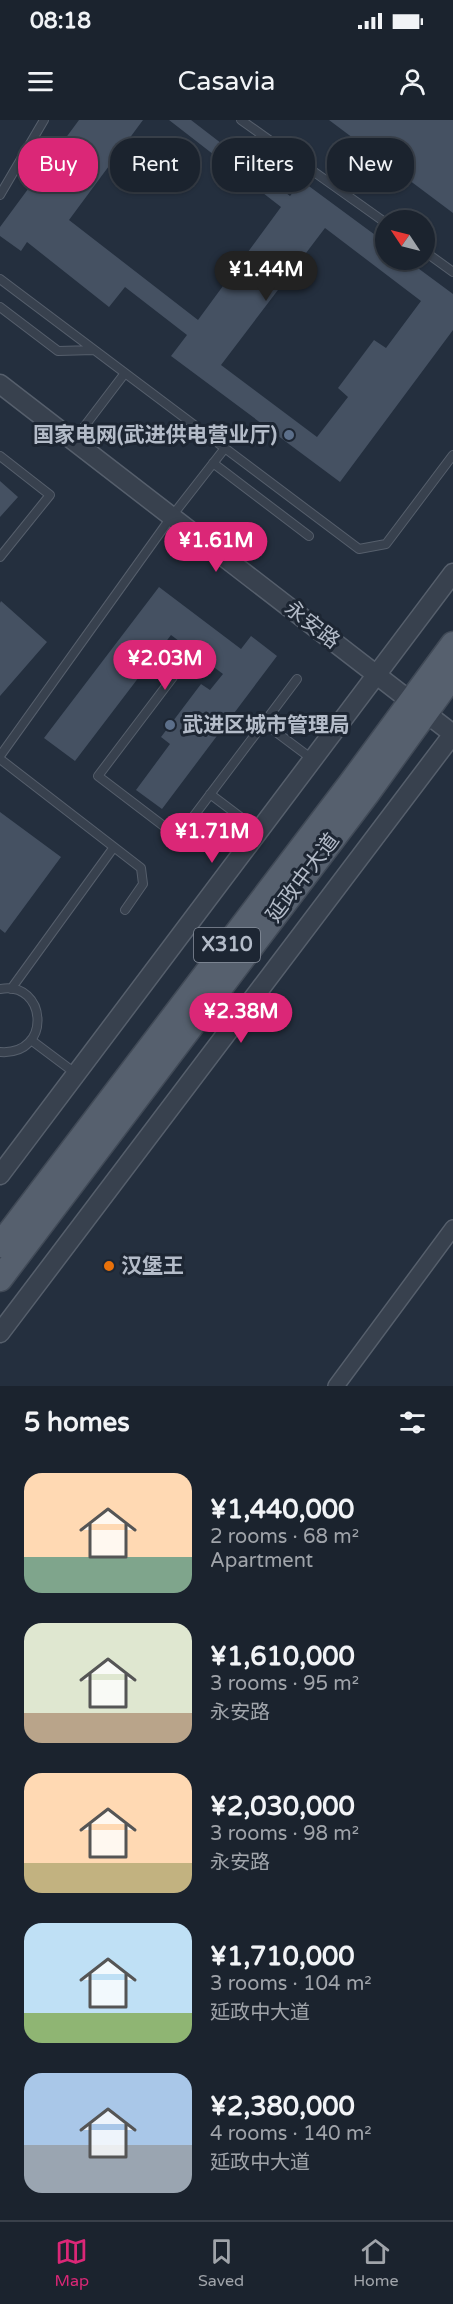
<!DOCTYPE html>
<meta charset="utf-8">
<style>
:root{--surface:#1b232e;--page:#242b36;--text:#f1f3f6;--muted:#a0a4aa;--line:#39404a;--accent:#db2777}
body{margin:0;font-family:"Varela Round","Noto Sans SC",sans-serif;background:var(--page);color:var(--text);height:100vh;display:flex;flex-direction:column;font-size:22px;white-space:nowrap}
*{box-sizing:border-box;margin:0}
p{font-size:20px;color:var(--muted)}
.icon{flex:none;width:33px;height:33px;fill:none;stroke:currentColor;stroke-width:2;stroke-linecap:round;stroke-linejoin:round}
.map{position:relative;height:1266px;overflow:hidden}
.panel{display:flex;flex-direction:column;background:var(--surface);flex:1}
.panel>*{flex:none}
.hud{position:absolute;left:18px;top:18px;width:417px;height:54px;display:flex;gap:12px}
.needle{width:39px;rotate:305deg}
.fabs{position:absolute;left:375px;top:90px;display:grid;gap:12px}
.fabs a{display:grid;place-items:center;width:60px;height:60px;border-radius:50%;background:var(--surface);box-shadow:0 2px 4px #0004,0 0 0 2px var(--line);font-size:30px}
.price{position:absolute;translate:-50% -51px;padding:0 14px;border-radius:21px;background:var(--accent);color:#fff;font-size:20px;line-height:39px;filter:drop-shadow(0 2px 3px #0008)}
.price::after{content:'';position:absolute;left:50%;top:36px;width:18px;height:14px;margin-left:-9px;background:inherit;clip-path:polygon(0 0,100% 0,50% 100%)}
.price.on{background:#222;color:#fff}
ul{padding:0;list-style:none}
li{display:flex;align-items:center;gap:18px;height:150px;padding:0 24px}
li span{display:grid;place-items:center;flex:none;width:168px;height:120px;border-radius:18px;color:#555}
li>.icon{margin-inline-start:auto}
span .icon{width:72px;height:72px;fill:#fffc;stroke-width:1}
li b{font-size:26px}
h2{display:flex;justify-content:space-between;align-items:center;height:72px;padding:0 24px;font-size:26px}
.pill{padding:0 21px;border-radius:24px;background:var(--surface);box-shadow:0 2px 4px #0004,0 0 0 2px var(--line);font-size:21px;line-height:54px}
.pill.on{background:var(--accent);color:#fff}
.status{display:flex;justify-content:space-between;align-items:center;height:42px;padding:0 30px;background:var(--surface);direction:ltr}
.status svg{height:16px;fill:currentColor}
header{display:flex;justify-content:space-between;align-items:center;height:78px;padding:0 24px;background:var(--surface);font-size:27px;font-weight:600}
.dock{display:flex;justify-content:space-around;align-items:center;height:84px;border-top:2px solid var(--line);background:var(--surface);font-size:16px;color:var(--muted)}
.dock a{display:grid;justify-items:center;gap:3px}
.dock .on{color:var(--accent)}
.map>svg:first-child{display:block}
</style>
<div class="status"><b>08:18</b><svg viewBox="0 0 49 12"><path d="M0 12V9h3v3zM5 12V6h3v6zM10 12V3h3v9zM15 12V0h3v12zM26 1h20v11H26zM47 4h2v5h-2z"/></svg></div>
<header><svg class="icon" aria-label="menu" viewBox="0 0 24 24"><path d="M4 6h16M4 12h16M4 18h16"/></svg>Casavia<svg class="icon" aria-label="person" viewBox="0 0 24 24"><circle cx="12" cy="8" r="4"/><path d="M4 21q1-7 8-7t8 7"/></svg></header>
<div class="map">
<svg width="453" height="1266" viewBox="0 0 453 1266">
<rect width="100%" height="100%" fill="#242f3e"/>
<path fill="#455162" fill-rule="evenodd" d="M79,0h64l-74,100 129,100 83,-113 -112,-87h22l99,76 12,-15 84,62v17h21l46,34v36l-113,152 -169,-126 16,-21 -62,-48 -16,20 -82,-65 -6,9 -21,-15v-9zM325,108l96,73 -35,47 -12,-8 -36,48 10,9 -31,40 -96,-72z
M329,0h124v93z
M0,361l18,16 -18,20z
M159,467l82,62 10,-13 26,20 -115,153 -26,-19 34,-46 -9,-7 40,-53 9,6 13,-16 -52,-39 -96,126 -31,-23z
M1,481l46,41 -47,54v-93z
M0,692l61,45 -56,76 -5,-4z"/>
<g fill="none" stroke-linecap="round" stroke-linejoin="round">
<g stroke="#565f6c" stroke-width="10">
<path id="service" d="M241,0l145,103
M0,75l44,-75
M424,131l29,21
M0,159l359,270 27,-5 67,-89
M0,187l58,44 36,-1
M74,320l51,-67
M0,336l50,39 -50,62
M213,343l96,73
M173,557l-75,99 80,61 119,-158
M264,603l48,36
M0,636l172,-240 53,-68
M0,639l141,109 2,16 -18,26
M210,674l49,37
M0,869c47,-9 53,67 0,63
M11,869l103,-142
M31,920l44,33"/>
</g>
<g stroke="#565f6c" stroke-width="18">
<path id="minor" d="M336,1266l117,-158"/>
</g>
<g stroke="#565f6c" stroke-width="21">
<path id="tertiary" d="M0,264l453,350
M0,1055l453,-602
M0,1213l453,-599"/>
</g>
<g stroke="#414a57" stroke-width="27">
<path id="primary" d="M0,1125l350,-461 103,-140
M0,1159l367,-485 86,-119"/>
</g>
<use href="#service" stroke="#38414e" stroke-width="8"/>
<use href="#minor" stroke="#38414e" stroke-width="15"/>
<use href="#tertiary" stroke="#38414e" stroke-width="18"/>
<use href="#primary" stroke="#56606e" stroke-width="24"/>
</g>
<g fill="#5c6f8a" stroke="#1d2633" stroke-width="2">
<circle cx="289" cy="315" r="6"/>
<circle cx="170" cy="605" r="6"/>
</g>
<circle fill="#e8710a" stroke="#1d2633" stroke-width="2" cx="109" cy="1146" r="6"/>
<g text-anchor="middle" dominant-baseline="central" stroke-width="6" stroke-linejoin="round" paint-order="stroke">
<rect fill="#1d2633" stroke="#878f9c" stroke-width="1.5" x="194" y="808" width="66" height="34" rx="4.5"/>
<g font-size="20" font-weight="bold" fill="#b4bcc9">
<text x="227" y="825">X310</text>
</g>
<g font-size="21" font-weight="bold" fill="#b4bcc9" stroke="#1d2633" text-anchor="start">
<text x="277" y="315" text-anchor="end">国家电网(武进供电营业厅)</text>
<text x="182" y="605">武进区城市管理局</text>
<text x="121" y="1146">汉堡王</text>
</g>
<g font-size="21" fill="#b4bcc9" stroke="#1d2633">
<text transform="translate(312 505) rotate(38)">永安路</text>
<text transform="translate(303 758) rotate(-53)">延政中大道</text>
</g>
</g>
</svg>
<div class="fabs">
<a><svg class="needle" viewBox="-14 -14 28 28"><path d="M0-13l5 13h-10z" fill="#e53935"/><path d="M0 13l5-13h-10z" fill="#a0a4aa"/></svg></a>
</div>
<b class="price on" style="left:266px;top:182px">¥1.44M</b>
<b class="price" style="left:216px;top:453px">¥1.61M</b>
<b class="price" style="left:165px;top:571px">¥2.03M</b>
<b class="price" style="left:212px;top:744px">¥1.71M</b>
<b class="price" style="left:241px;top:924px">¥2.38M</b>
<div class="hud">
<a class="pill on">Buy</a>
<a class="pill">Rent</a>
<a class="pill">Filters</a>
<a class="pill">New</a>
</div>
</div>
<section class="panel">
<h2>5 homes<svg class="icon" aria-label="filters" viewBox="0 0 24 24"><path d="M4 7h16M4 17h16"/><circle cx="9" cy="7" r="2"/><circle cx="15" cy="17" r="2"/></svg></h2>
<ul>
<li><span style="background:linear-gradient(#ffd9b3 70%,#7fa58c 0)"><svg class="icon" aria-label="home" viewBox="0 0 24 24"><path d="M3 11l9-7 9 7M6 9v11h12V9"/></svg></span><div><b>¥1,440,000</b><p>2 rooms · 68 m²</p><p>Apartment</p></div></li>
<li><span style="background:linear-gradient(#dfe7d0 75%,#b9a48a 0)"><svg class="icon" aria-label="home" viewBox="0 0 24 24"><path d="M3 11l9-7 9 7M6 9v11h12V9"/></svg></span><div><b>¥1,610,000</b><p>3 rooms · 95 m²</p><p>永安路</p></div></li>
<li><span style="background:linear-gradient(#ffd9b3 75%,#c2b280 0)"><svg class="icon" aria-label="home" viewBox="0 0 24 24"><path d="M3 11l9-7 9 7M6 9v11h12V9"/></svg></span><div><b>¥2,030,000</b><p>3 rooms · 98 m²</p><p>永安路</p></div></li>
<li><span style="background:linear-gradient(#bfe0f5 75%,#8fb573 0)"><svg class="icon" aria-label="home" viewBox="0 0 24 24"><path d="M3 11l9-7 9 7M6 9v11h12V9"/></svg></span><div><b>¥1,710,000</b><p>3 rooms · 104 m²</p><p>延政中大道</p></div></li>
<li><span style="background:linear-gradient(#a9c7e8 60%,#9aa5b1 0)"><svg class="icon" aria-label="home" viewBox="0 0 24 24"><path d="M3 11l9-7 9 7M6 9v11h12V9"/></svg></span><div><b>¥2,380,000</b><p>4 rooms · 140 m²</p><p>延政中大道</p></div></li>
</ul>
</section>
<nav class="dock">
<a class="on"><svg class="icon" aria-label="map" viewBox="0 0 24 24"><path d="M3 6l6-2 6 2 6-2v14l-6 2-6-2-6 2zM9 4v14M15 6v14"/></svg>Map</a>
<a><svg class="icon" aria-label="saved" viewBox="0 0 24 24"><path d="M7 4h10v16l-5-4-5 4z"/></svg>Saved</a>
<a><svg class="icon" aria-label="home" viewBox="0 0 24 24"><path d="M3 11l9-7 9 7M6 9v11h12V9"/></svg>Home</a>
</nav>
